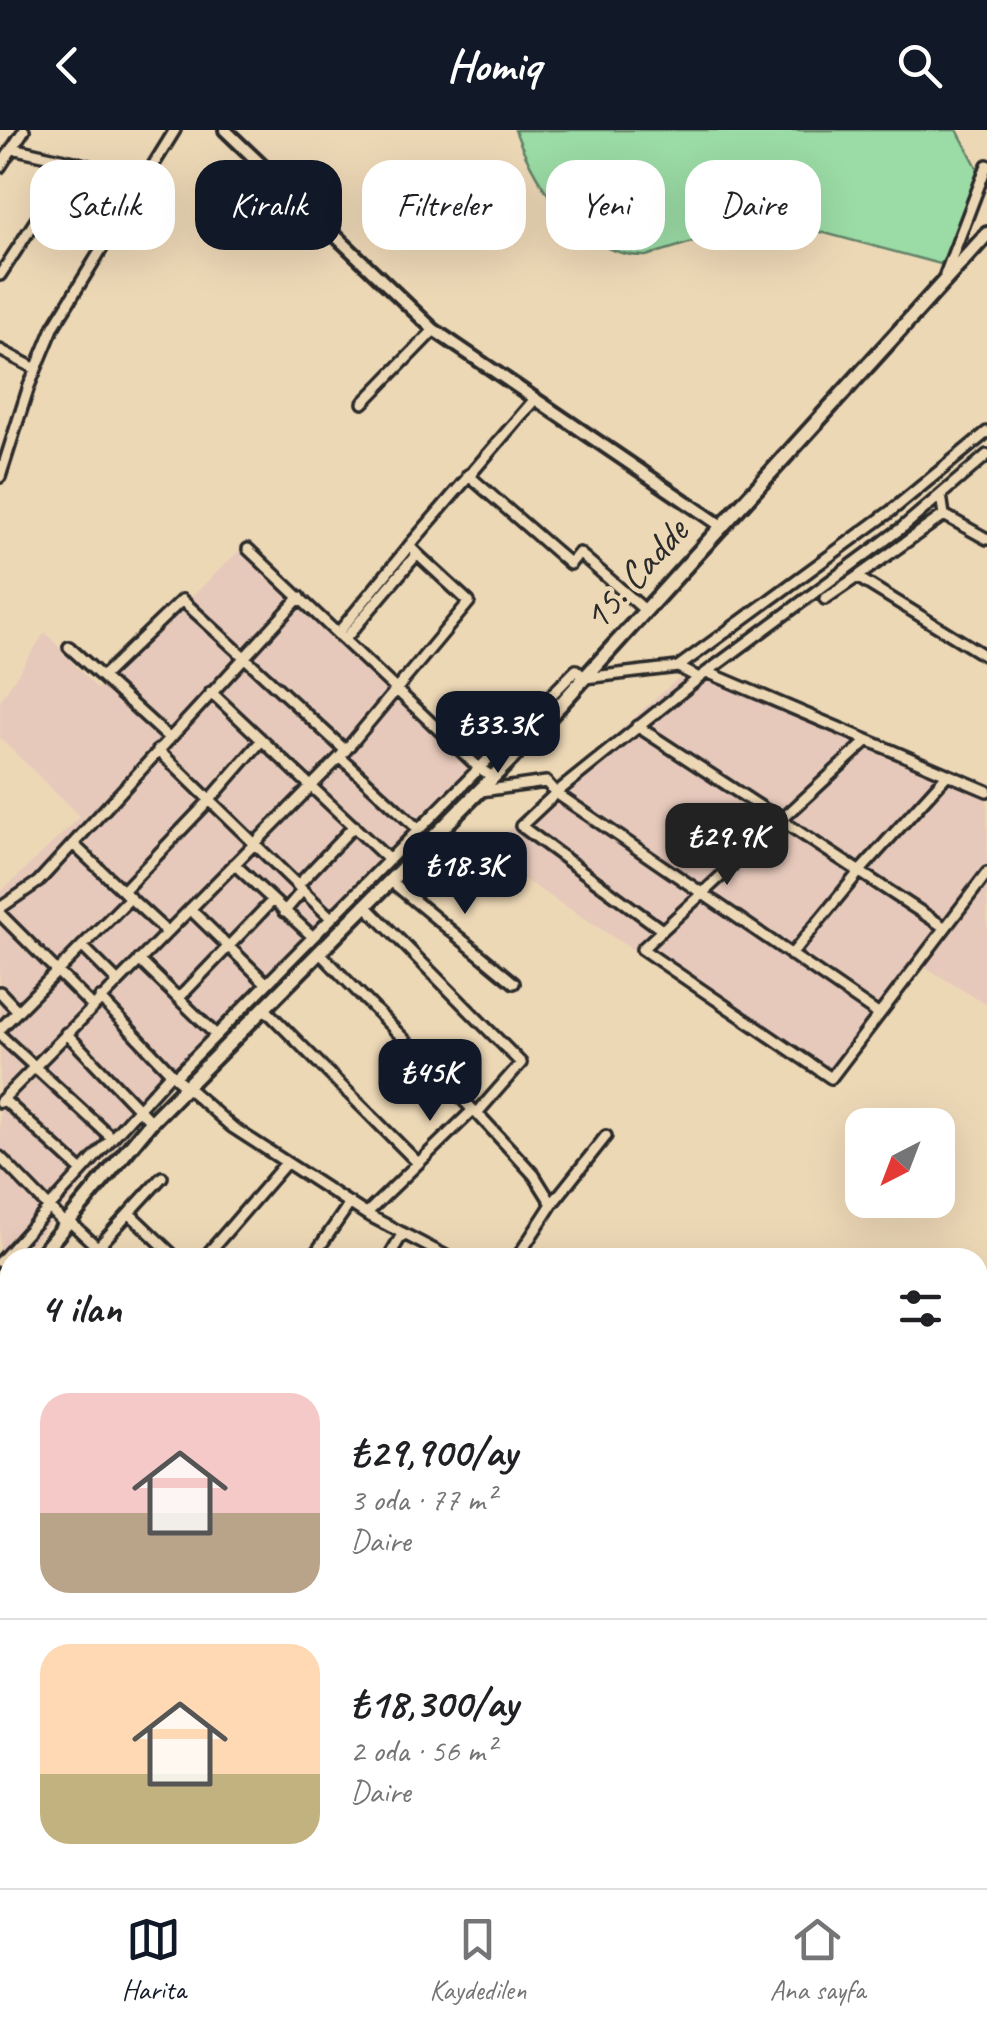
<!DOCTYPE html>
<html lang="tr">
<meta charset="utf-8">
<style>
:root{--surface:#fff;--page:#f2f2f2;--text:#202124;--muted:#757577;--line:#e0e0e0;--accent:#111827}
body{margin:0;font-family:Caveat,sans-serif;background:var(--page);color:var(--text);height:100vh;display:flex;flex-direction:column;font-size:38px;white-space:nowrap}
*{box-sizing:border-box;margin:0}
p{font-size:32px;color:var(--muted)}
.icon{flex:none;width:55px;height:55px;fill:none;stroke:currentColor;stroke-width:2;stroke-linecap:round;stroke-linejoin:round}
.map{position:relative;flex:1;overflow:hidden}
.details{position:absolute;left:0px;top:1118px;width:988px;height:642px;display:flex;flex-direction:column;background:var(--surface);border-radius:30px 30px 0 0;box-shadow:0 10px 40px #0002}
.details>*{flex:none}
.top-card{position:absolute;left:30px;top:30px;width:928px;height:90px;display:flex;gap:20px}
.needle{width:65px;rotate:222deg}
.controls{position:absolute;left:845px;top:978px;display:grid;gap:20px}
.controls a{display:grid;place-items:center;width:110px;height:110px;border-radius:20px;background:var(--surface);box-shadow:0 10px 40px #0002;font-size:50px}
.price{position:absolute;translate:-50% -85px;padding:0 22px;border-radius:20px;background:var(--accent);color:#fff;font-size:32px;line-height:65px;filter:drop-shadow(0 2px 5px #0008)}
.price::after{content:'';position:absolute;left:50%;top:60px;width:30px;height:22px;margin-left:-15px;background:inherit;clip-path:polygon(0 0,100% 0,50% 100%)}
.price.active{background:#222;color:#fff}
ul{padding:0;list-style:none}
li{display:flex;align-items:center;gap:30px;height:250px;padding:0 40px}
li+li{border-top:2px solid var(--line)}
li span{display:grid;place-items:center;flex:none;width:280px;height:200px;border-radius:30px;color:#555}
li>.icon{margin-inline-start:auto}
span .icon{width:120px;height:120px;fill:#fffc;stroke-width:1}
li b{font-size:42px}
h2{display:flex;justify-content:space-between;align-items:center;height:120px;padding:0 40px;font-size:42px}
.chip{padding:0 35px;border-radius:30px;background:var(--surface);box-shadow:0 10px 40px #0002;font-size:35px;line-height:90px}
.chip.active{background:var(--accent);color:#fff}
header{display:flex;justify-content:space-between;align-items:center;height:130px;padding:0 40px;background:var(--accent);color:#fff;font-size:45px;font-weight:700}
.tab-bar{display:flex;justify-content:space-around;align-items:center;height:140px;border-top:2px solid var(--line);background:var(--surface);font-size:28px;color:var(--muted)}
.tab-bar a{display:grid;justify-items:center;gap:5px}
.tab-bar .active{color:var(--accent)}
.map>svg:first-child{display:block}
</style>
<header><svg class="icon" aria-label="back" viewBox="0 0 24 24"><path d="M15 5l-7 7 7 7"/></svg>Homiq<svg class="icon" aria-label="search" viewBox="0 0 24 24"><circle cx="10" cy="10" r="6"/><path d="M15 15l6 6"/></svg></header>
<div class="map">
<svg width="987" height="1758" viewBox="0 0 987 1758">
<rect width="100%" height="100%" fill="#edd8b6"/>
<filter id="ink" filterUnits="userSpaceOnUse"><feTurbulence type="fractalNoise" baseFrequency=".01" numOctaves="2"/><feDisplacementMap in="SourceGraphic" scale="20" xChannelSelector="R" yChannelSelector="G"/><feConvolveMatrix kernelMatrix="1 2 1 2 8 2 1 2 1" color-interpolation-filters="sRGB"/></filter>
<g filter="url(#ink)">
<path fill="#e6c9bb" d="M248,412l236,224 -323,329 -141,162 -10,1v11l-10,11v-387l80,-76 -80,-79v-37l45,-69 52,57z
M714,537l273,127v211l-70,-43 -86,116 -348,-225 193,-173z
M618,1750h123l-8,8h-123z"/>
<path fill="#9bdba5" stroke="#638368" stroke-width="2.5" d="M515,0h442l28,52 -27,69 -18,13 -149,-40 -33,-2 -112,34c-66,1 -111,-72 -131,-126z"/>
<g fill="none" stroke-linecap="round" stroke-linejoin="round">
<g stroke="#2b2b2b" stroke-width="16">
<path id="minor" d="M12,18l62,14
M0,37l24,-37
M0,145l74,-113 70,20
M945,145l42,-110
M0,220l36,19
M363,273l71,-73
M468,345l102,89 9,-11 67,58
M0,347l29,-91 25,-60 121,-196
M941,365l3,20 43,24
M248,419l231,219 15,10
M417,424l-8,-8 126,-147
M857,447l87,-62
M825,469l32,-22 130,80
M338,503l71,-87
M69,517l100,91
M678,537l213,-156 96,-79
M707,542l280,119
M102,547l80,-77 163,150
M211,562l176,166
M637,596l307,201
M867,611l-225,208 189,129 156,-205
M158,620l172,167
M340,627l77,71
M481,661l65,-9 10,11 143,-115
M73,714l50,47
M234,734l78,72
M392,752l122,101
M297,756l57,-60
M130,768l37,34
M0,778l38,-26 262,-285
M190,779l76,74
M284,782l18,-21
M0,784l92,92
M662,800l-141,-104 35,-33 322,221
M82,816l35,35
M321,824l152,156
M791,825l68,-83 88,-97
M139,830l77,75
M0,862l18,19
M100,868l75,79 57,50 134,87 84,44
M179,868l93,-97
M265,879l153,154
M0,899l130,-131 -7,-7 85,-89 54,-62
M66,903l85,89
M0,905l112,103
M175,947l401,-407 9,8 93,-11 21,11 204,-151 84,-72
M3,969l79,72
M0,972l340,-345 129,-155 -52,-48 -72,85
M477,983l57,62 18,29
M0,1027l65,67
M129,1083l47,45
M366,1084l107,-104 4,3 44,-50 -154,-156
M68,1090l41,38
M98,1117l64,-70
M204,1128l82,-95
M312,1128l38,-55
M388,1128l15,-25
M517,1128l35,-54 54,-68
M0,1132l171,-189
M0,1196l10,7
M0,1285l10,7
M978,1354l9,-14
M978,1361l9,4
M0,1372l10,8
M978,1389l9,-10
M978,1424l9,-10
M978,1433l9,7
M0,1470l10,8
M978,1512l9,7
M978,1528l9,7
M0,1562l10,-13
M0,1576l10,8
M978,1591l9,-11
M978,1685l9,-10
M978,1745l9,9
M205,1750l9,8
M324,1750l9,8
M452,1750l12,8
M793,1750l11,8
M0,1751l10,-19
M149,1758l6,-8
M162,1758l5,-8
M497,1758l8,-8
M511,1758l7,-8
M605,1758l9,-8
M737,1758l8,-8
M906,1758l8,-8"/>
</g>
<g stroke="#2b2b2b" stroke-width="18">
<path id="tertiary" d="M225,0l209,200 289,197
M0,1672l10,9
M0,1685l10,9
M77,1750l9,8
M93,1750l10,8"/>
</g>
<g stroke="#2b2b2b" stroke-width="20">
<path id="secondary" d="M38,1128l113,-136 360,-363 476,-525
M0,1174l10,-12"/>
</g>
<use href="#minor" stroke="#edd8b6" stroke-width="9"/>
<use href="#tertiary" stroke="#edd8b6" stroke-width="10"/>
<use href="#secondary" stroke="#edd8b6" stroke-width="12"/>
</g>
</g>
<g text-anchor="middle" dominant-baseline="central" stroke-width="9" stroke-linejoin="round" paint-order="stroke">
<g font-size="40" fill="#2b2b2b" stroke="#edd8b6">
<text transform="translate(635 444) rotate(-48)">15. Cadde</text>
</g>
</g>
</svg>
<div class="controls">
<a><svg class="needle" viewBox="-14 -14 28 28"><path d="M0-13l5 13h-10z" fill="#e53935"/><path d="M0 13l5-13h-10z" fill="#757577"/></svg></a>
</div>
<b class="price" style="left:498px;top:646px">₺33.3K</b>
<b class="price active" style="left:727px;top:758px">₺29.9K</b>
<b class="price" style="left:465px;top:787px">₺18.3K</b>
<b class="price" style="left:430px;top:994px">₺45K</b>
<div class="top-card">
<a class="chip">Satılık</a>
<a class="chip active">Kiralık</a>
<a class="chip">Filtreler</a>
<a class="chip">Yeni</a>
<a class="chip">Daire</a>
</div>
<section class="details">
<h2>4 ilan<svg class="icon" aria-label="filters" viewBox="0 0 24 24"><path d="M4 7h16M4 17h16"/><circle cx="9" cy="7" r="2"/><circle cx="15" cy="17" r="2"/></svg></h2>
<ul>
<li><span style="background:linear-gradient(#f6c9c9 60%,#b9a48a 0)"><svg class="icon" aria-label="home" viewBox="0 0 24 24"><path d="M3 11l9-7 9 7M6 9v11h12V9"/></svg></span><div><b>₺29,900/ay</b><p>3 oda · 77 m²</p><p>Daire</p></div></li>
<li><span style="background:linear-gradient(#ffd9b3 65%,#c2b280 0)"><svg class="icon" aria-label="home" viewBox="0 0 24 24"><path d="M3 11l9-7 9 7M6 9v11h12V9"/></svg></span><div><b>₺18,300/ay</b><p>2 oda · 56 m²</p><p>Daire</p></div></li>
</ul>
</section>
</div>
<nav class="tab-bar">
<a class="active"><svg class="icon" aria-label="map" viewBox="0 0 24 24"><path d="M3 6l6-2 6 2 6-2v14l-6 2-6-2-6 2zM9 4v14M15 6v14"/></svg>Harita</a>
<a><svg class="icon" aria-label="saved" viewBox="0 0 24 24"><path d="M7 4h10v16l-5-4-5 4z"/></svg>Kaydedilen</a>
<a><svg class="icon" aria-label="home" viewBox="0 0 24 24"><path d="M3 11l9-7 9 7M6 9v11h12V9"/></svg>Ana sayfa</a>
</nav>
